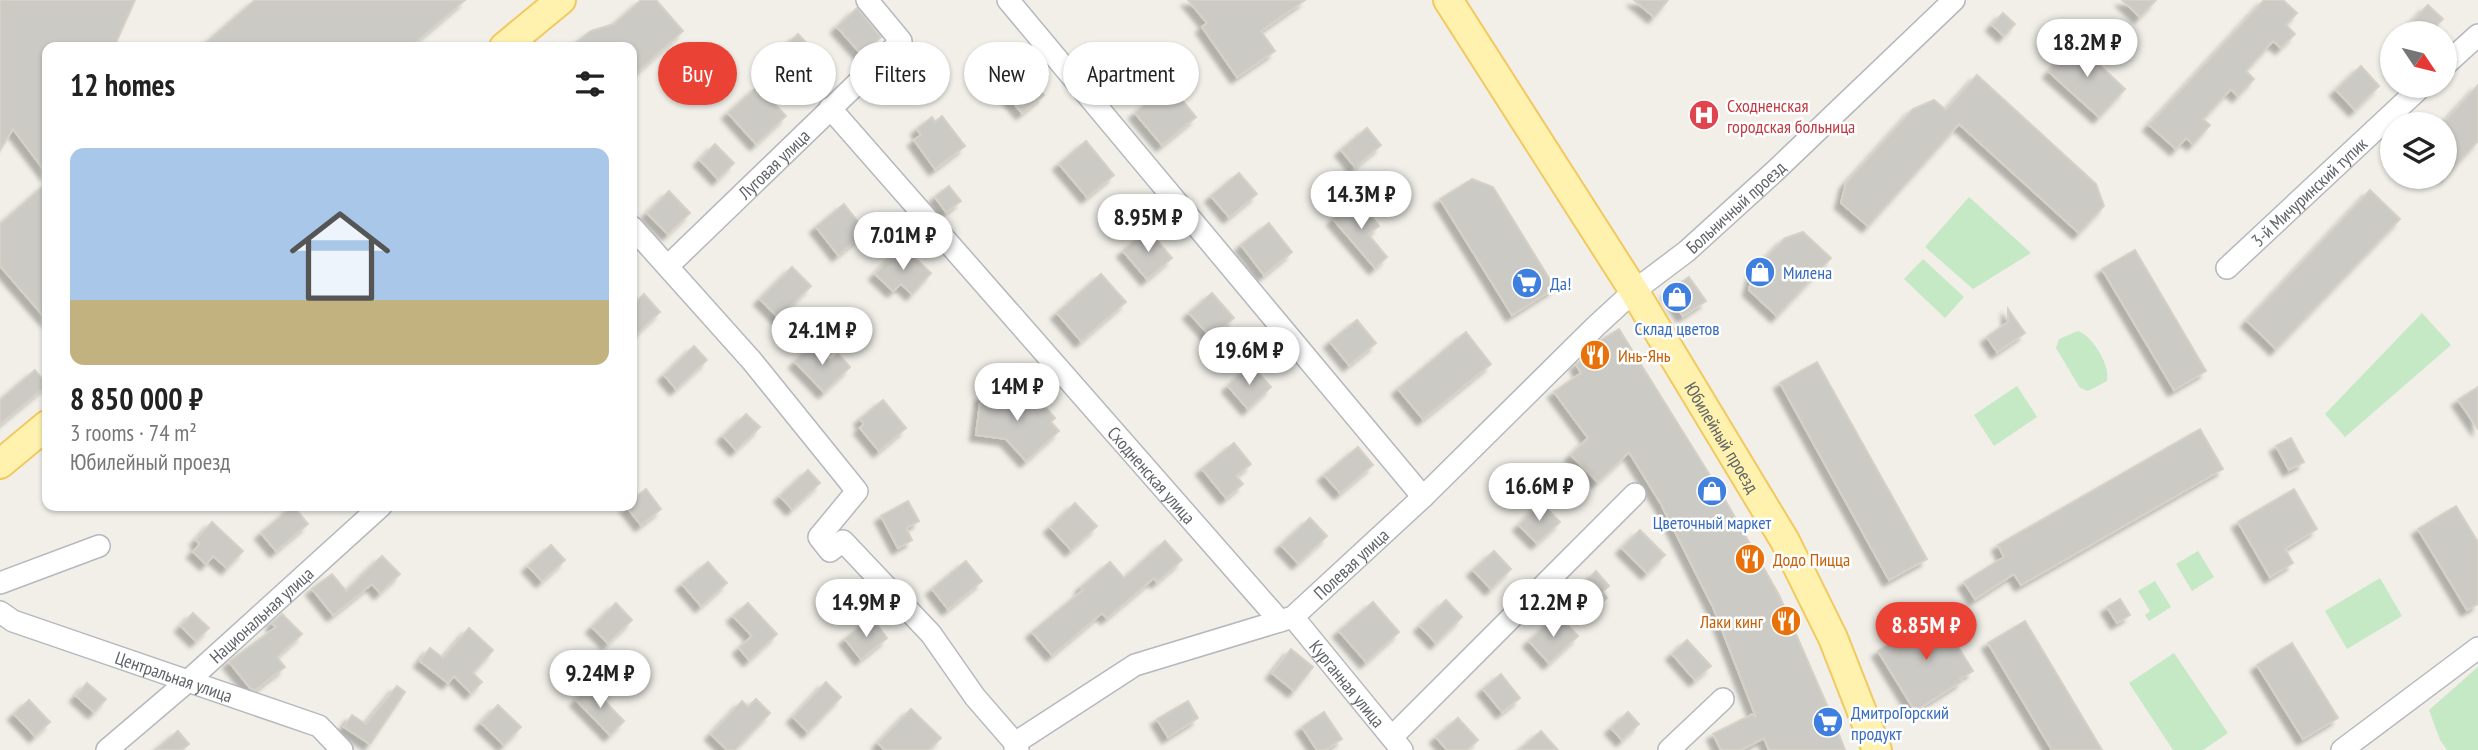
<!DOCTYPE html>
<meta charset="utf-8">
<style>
:root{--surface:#fff;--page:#f6f6f6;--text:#222;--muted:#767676;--line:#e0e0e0;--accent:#ea4335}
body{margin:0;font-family:"PT Sans Narrow",sans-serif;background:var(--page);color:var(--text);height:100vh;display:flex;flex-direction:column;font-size:26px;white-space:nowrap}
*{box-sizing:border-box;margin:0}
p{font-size:23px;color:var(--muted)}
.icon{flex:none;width:38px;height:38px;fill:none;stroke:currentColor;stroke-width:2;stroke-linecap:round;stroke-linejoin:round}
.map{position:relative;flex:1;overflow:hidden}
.details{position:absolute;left:42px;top:42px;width:595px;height:469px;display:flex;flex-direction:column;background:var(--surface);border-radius:14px;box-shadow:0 2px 5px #0004}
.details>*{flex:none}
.hud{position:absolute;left:658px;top:42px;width:665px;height:63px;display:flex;gap:14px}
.needle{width:46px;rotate:125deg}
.tools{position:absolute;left:2380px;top:21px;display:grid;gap:14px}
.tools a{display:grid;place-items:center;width:77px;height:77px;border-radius:50%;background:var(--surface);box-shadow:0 2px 5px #0004;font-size:35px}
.price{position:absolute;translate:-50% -60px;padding:0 16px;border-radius:24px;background:#fff;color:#222;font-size:23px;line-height:46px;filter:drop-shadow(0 2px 4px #0008)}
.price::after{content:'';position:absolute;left:50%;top:42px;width:21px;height:16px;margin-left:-10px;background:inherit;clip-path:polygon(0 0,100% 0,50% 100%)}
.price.on{background:var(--accent);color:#fff}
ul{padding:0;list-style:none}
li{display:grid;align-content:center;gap:14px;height:371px;padding:0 28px}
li+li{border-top:2px solid var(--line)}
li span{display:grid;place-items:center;height:217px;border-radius:14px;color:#555}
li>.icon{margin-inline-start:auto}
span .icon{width:126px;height:126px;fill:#fffc;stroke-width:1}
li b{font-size:30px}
h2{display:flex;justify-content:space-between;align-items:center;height:84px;padding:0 28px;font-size:30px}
.pill{padding:0 24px;border-radius:32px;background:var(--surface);box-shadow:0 2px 5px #0004;font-size:24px;line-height:63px}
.pill.on{background:var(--accent);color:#fff}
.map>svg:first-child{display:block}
</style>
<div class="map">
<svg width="2478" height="750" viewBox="0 0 2478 750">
<defs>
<filter id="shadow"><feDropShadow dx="-6" dy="6" stdDeviation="2" flood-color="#0004"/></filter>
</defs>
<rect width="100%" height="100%" fill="#f1efe8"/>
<path fill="#c5e8c5" d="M1969,197l62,56 -58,36 -48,-42z
M1923,259l41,38 -19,21 -41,-39z
M2422,313l29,32 -106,92 -20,-23z
M2078,331c15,6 32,33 29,50l-19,10 -8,-3 -24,-40 3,-9z
M2017,386l20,31 -43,29 -20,-31z
M2198,551l16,26 -22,14 -16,-27z
M2380,578l22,38 -55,33 -22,-38z
M2155,581l16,26 -22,14 -4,-6 5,-4 -12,-20z
M2174,653l54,80 -25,17h-30l-44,-67z
M2478,667v83h-31l-7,-10 -11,-30z"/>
<path fill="#cccac5" stroke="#d6d1c6" stroke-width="2" filter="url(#shadow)" d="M0,0h135l-21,47h-67v127l-34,-45 -13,21z
M255,0h210l-55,47h-209z
M641,0h15l27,31 -51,46v-30h-62l21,-16 23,-7z
M1188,0h117l-44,31 14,20 -38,26 -35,-50 5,-4z
M1634,0h34l-14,17z
M2122,0h34l-16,17z
M2264,0h19l14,13 -11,12 9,9 -14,14 -8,-7 -27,30 8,8 -16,17 -7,-7 -28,30 7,6 -17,19 -7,-6 -10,11 -27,-24z
M2428,5l15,14 -14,14h-14l-7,-7z
M857,8l24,29 -19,18 -25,-28z
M2003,13l12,11 -11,12 -12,-11z
M798,34l29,31 -15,15 -30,-31z
M2073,40l52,49 -26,28 -50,-45 14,-15 -3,-3z
M2361,66l18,20 -24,24 -19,-20z
M1024,70l20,25 -22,18 -21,-25z
M1977,75l119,109 8,22 -25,27 -120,-109 -91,102 -27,-23 5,-20 67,-74 21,-9 12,10z
M1169,84l27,33 -34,28 -27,-32z
M2478,85v56l-33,36v-56z
M758,86l28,30 -30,28 -28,-31z
M942,116l23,30 -30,23 -21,-29 7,-5 -4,-6 15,-12 3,5z
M1367,128l14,17 -26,22 -14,-17z
M1086,141l28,34 -27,22 -28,-33z
M715,144l19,19 -16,16 -18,-19z
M1239,173l18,21 -28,23 -18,-21z
M1472,179l21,8 62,101 -43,27 -72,-116z
M47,183v137l-47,-54v-42z
M949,186l12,15 -15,11 -11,-15z
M2370,190l30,29 -124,130 -29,-28z
M669,191l21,22 -22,21 -21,-21z
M1357,199l22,27 -11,8 19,23 -12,11 -42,-49z
M844,204l22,28 -28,23 -22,-28z
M1269,223l23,29 -28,23 -23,-30z
M1148,230l24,28 -25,21 -24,-28z
M1803,232l28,26 -54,58 -28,-26 5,-20 31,-32z
M902,246l29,27 -19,21 -11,-10 -8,7 -18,-17z
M2135,250l71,121 -32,19 -72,-121z
M792,267l19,19 -32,32 -19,-19z
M1101,274l25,28 -45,39 -24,-28z
M1689,277l17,24 -23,15 -16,-24z
M1212,293l22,25 -23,19 -22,-24z
M644,294l16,18 -28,26v-32z
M2008,309l17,24 -28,19 -10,-15 21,-15z
M1357,320l19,23 -27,22 -19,-23z
M1619,329l105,169 55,97 54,124 12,31h-76l-5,-12 -23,12h-20l-8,-16 40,-20 3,3 -43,-110 -52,-103 -32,-52 -31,30 -27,-27 17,-17 -34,-46 27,-19 -5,-9 28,-19 -3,-5z
M1466,332l25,32 -68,55 -25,-30z
M814,344l16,17 8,-7 12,13 -26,25 -29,-30z
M694,346l13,14 -31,29 -12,-14z
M1817,362l110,197 -38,21 -109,-197z
M1251,365l20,22 -23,22 -20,-23z
M35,370l12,15 -47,39v-24z
M2478,387v42l-20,-29z
M1033,393l22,25 -4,4 8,9 -33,30 -20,-22 -30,-4 5,-40 44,6z
M883,400l23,28 -27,23 -19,-23 4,-4 -4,-5z
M746,414l14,13 -24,23 -13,-14z
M2200,429l23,40 -202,116 -7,-11 -39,25 -11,-17 40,-25 -6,-12z
M2291,438l13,24 -15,8 -13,-24z
M1234,443l17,21 -15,12 7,8 -17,14 -24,-29z
M1358,447l15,18 -33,28 -16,-18z
M808,470l12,13 -28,26 -12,-13z
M646,489l15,20 -20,16 -15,-19h6v-6z
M2294,489l23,40 -32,20 8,14 -23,14 -32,-55z
M908,501l11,20 -13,7 6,12 -14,8 -17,-32z
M1075,503l22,23 -26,24 -21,-23z
M1541,503l19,19 -23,21 -18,-18z
M293,506l15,18 -32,27 -15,-18z
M2456,506l22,36v62l-11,6 -49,-81z
M1310,518l17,18 -29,27 -17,-18z
M212,522l31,29 -16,17 -14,-12 -7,8 -13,-12 7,-8 -4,-4z
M1640,530l25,25 -18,18 -25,-25z
M1165,541l17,19 -25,22 -3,-4 -47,40 -5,-5 -50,42 -20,-23 51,-42 -2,-3 29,-25 14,16z
M551,545l14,15 -23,21 -14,-15z
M1494,551l17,18 -20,20 -18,-19z
M382,556l18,18 -20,19 -8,-9 -39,31 -21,-26 20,-15 14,17z
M966,561l16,20 -34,28 -16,-20z
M708,562l19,21 -26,23 -19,-22z
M1596,571l13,15 -7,6 5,6 -15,14 -18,-20z
M2120,599l10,16 -13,8 -10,-16z
M1446,600l16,17 -26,26 -16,-17z
M1373,602l26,30 -33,30 -27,-31z
M616,603l16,17 -24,23 -16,-16z
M748,603l29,31 -28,26 -10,-12 13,-12 -19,-20z
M193,613l16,15 -13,13 -15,-15z
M282,614l20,20 -25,23 8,10 -30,23 -5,-2 -21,-26 47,-35 -4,-4z
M1558,615l20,21 -29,27 -20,-22z
M1939,616l34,55 -13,8 2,2 -47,30 -37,-60 48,-30 1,2z
M872,618l15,20 -26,21 -16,-20z
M2025,621l77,129h-50l-64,-107z
M469,628l24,22 -20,23 9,9 -11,11 -17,-17 -6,7 -28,-22 10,-13 13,10z
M1687,640l24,26 -16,14 -23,-26z
M2292,643l46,75 -35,21 -46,-74z
M1291,649l22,18 -19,24 -22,-18z
M1501,674l19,24 -18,14 -19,-23z
M826,682l15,15 -33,35 -15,-15z
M87,683l19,16 -12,13 -18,-16z
M397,686l8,6 -35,52 -26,-17 8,-12 14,9z
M590,686l34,35 -14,14 -34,-35z
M756,699l14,14 -35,37h-8l-16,-16 31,-33 6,6z
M29,700l21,22 -15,14 -21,-22z
M1188,701l10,17 -30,19 -11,-18z
M498,705l23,22 -17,18 -23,-22z
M911,709l30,29 -12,12h-44l-7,-7z
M1324,712l18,27 -17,11h-8l-15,-23z
M1628,712l11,12 -17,16 -11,-12z
M1458,718l20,22 -11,10h-20l-11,-13z
M178,731l11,13 -7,6h-27z
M1541,731l17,19h-39z"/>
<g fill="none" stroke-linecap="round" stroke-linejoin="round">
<g stroke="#b5b8bc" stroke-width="24">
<g id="minor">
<path d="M1008,0l415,497"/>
<path d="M2445,65l33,-30"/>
<path id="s1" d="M830,108l450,513"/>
<path d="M632,227l120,134 105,130 -38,46 11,14 13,-10 88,93 44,63 40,46 3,7"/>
<path id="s2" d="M668,266l233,-225 -34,-41"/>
<path id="s3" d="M2227,268l195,-182"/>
<path d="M0,583l99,-37"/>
<path id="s4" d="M0,612l13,9 306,105 23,24"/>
<path id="s5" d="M1293,617l109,133"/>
<path d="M1392,737l243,-243"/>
<path id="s6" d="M107,750l81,-69 193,-175"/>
<path id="s7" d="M1015,750v-7l120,-78 158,-48 130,-120 173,-171 38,-35 53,-40 87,-79 180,-172"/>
<path d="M1669,750l54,-51"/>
<path d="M2342,750l136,-102"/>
</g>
</g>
<g stroke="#f2c960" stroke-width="32">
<g id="major">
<path id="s8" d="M1448,0l186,291 151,250 48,97 44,112"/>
<path d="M504,47l57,-47"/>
<path d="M0,464l47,-39"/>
</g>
</g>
<use href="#minor" stroke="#fff" stroke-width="21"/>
<use href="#major" stroke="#fff2af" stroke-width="28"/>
</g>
<defs>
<g id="hospital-disc" transform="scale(1.575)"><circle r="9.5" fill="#e0444e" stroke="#fff"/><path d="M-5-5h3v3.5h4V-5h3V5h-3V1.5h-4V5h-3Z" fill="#fff"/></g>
<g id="shop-disc" transform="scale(1.575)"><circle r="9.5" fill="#3f7fe0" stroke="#fff"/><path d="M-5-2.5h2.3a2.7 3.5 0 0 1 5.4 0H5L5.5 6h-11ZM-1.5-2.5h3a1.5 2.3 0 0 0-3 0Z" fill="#fff"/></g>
<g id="supermarket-disc" transform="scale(1.575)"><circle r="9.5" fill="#3f7fe0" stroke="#fff"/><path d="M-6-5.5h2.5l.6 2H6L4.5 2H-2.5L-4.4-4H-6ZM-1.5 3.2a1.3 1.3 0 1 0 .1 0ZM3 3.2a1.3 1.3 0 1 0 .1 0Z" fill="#fff"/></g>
<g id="restaurant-disc" transform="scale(1.575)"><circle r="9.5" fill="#e8710a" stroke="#fff"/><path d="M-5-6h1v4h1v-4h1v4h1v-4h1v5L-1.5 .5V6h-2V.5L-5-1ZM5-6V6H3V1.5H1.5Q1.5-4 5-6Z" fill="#fff"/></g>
</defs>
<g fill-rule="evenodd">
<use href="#hospital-disc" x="1704" y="115"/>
<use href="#shop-disc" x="1760" y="272"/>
<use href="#supermarket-disc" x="1527" y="283"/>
<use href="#shop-disc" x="1677" y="297"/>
<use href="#restaurant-disc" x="1595" y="355"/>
<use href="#shop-disc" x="1712" y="491"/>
<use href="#restaurant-disc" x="1750" y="559"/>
<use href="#restaurant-disc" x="1786" y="621"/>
<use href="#supermarket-disc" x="1828" y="722"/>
</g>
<g text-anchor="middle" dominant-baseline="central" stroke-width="5" stroke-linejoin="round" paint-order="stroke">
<g font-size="18" fill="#be3a42" stroke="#fff" text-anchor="start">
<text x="1727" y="105">Сходненская<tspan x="1727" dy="21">городская больница</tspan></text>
</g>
<g font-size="18" fill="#5f6368" stroke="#fff">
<text stroke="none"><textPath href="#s2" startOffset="147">Луговая улица</textPath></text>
<text stroke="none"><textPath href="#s3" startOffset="112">3-й Мичуринский тупик</textPath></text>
<text stroke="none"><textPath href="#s7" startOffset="919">Больничный проезд</textPath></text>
<text stroke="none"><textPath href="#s8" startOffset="516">Юбилейный проезд</textPath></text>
<text stroke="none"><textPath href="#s1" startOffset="488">Сходненская улица</textPath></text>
<text stroke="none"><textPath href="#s7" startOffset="394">Полевая улица</textPath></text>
<text stroke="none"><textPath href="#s6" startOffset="205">Национальная улица</textPath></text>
<text stroke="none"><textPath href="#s4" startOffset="186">Центральная улица</textPath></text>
<text stroke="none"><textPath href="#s5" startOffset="86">Курганная улица</textPath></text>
</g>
<g font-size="18" fill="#366cbe" stroke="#fff" text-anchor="start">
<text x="1783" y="272">Милена</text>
<text x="1550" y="283">Да!</text>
<text x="1677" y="328" text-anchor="middle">Склад цветов</text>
<text x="1712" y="522" text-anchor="middle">Цветочный маркет</text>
<text x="1851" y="712">ДмитроГорский<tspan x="1851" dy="21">продукт</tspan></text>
</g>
<g font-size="18" fill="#c56008" stroke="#fff" text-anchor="start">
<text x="1618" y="355">Инь-Янь</text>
<text x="1773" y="559">Додо Пицца</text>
<text x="1763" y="621" text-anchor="end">Лаки кинг</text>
</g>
</g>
</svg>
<div class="tools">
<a><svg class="needle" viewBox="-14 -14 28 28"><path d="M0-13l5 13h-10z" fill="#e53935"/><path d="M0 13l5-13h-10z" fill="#767676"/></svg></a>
<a><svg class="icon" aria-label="layers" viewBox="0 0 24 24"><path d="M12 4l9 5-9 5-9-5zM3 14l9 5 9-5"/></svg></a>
</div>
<b class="price" style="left:2087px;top:79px">18.2M ₽</b>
<b class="price" style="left:1361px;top:231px">14.3M ₽</b>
<b class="price" style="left:1148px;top:254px">8.95M ₽</b>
<b class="price" style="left:903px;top:272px">7.01M ₽</b>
<b class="price" style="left:822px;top:367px">24.1M ₽</b>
<b class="price" style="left:1249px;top:387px">19.6M ₽</b>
<b class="price" style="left:1017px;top:423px">14M ₽</b>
<b class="price" style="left:1539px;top:523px">16.6M ₽</b>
<b class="price" style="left:866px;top:639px">14.9M ₽</b>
<b class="price" style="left:1553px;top:639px">12.2M ₽</b>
<b class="price on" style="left:1926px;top:662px">8.85M ₽</b>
<b class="price" style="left:600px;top:710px">9.24M ₽</b>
<div class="hud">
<a class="pill on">Buy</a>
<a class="pill">Rent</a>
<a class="pill">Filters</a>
<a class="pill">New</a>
<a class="pill">Apartment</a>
</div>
<section class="details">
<h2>12 homes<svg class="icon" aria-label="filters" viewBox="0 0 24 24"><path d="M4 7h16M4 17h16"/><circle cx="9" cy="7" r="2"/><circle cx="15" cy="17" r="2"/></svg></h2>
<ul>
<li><span style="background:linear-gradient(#a9c7e8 70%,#c2b280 0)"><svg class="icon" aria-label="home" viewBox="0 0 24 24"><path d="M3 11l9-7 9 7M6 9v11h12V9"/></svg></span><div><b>8 850 000 ₽</b><p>3 rooms · 74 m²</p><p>Юбилейный проезд</p></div></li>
</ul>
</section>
</div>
